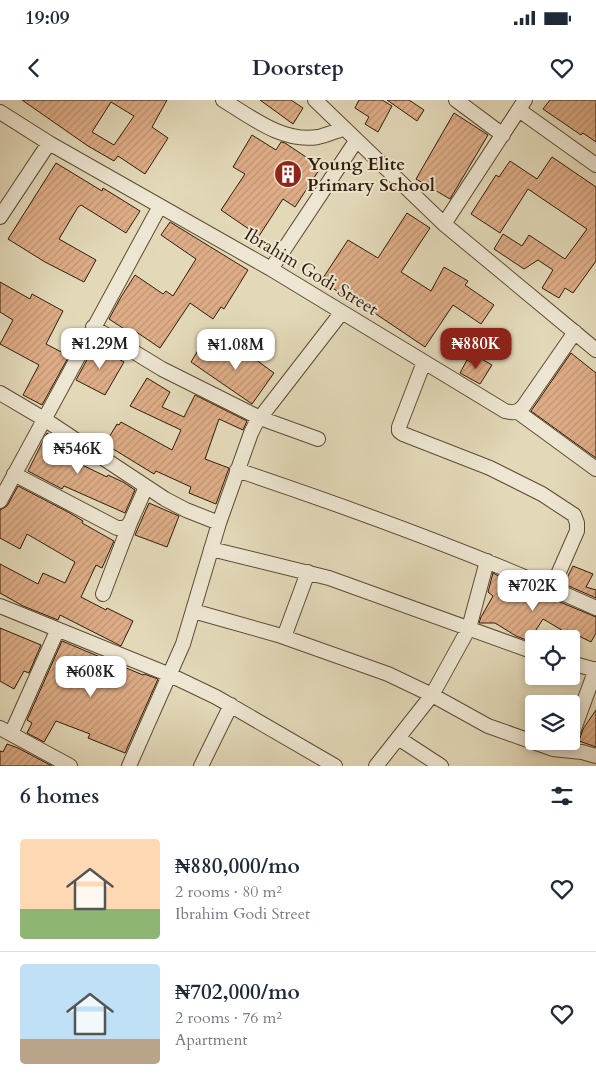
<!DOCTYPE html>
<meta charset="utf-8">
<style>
:root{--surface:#fff;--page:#f2f2f3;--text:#1f2937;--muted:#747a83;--line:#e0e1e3;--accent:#8f2418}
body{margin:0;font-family:Cardo,serif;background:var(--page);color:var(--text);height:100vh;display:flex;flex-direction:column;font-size:19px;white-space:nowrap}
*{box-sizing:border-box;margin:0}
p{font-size:16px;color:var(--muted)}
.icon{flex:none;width:28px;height:28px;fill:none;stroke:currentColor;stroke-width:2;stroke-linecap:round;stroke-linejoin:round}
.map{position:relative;height:666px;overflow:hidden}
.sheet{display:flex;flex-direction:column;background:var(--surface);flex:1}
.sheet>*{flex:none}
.controls{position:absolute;left:525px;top:530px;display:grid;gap:10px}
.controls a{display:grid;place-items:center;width:55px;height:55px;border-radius:5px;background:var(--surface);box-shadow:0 2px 8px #0003;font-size:25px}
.price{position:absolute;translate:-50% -42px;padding:0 11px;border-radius:10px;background:#fff;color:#222;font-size:16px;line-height:32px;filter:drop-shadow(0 1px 2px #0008)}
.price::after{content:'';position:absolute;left:50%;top:30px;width:15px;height:11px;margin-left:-8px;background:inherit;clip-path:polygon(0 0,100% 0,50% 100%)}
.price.current{background:var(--accent);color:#fff}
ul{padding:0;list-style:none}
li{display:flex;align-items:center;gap:15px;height:125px;padding:0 20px}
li+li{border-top:1px solid var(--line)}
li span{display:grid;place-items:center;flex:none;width:140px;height:100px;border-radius:5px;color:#555}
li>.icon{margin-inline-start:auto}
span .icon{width:60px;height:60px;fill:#fffc;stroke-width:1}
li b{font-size:21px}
h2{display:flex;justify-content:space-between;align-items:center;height:60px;padding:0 20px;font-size:21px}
.status{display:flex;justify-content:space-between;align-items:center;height:35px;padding:0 25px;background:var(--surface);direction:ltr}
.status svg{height:14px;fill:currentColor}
header{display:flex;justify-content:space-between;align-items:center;height:65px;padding:0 20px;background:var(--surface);font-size:22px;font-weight:700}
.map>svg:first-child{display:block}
</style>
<div class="status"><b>19:09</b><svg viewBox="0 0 49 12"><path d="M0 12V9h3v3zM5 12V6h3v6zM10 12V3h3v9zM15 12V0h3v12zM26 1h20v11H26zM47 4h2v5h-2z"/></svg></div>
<header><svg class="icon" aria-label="back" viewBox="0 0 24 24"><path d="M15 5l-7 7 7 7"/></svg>Doorstep<svg class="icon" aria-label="heart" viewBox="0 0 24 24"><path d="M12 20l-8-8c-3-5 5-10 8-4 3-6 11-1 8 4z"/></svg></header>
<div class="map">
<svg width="596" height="666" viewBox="0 0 596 666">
<defs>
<pattern id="building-hatch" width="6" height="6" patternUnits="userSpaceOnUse" patternTransform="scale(1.25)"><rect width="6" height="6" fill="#dead87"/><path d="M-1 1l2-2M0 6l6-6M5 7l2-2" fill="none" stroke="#bf9473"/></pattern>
</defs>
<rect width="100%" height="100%" fill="#e3d9b9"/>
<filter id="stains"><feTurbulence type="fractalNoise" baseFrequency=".004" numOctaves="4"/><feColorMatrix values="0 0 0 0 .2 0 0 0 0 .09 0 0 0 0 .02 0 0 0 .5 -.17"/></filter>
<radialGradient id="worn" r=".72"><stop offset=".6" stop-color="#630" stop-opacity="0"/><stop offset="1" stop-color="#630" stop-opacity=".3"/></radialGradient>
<path fill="url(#building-hatch)" stroke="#311c06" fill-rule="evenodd" d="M22,0h145l-15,27 16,11 -23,36 -27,-18 -4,5 -26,-15zM111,2l23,14 -20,29 -22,-13z
M260,0h31l12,8 -10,16z
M359,0h23l10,6 -14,26 -13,-8 4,-7 -14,-9z
M387,0h22l15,10 -7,11z
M550,0h46v42l-13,-9 -2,2 -38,-26z
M454,13l34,22 -38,64 -34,-20z
M252,35l24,15 5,-8 4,1 36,24 -26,40 -12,-8 -24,37 -38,-26 24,-36 -12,-7z
M552,57l44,30v74l-23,32 -8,-5 -6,10 -17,-10 11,-18 -15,-10 -14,9 -30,-20 9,-15 19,12 7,-11 36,24 22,-30 -59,-40 -28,44 -29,-19 25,-39 3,2 11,-16 27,18z
M56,63l46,28 1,-3 37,23 -14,22 -45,-28 -3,2 -19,32 37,21 -12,22 -39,-20 -37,-23z
M407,113l23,15 -29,44 30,19 13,-24 24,14 -3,4 29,20 -13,19 -28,-19 -28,42 -52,-35v1l-52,-32 27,-41 30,18z
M170,122l78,48 -24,39 -3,-2 -8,12 -23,-16 -30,45 -28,-19 -3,3 -20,-13 12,-22 14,-22 28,19 3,-3 7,5 23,-37 -35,-24z
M0,182l30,17 2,-5 31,17 -17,33 23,12 -27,49 -19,-10 16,-30 -39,-21 13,-24 -13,-8z
M233,243l41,30 -22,31 -61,-42 9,-15 21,13z
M95,245l29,17 -19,33 -29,-15z
M571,253l25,20v85l-65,-47z
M480,258l12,7 -12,19 -20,-11 7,-13 9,5z
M147,278l23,14 -8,15 22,10 11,-22 52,26 -4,9 -24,-11 -14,40 24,9 -13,36 -27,-11 2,-6 -35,-16 -2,3 -49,-30 12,-20 2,1 2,-3 51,28 9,-20 -51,-24z
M47,333l33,20 -4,9 31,15 1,-2 15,7 12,8 -10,23 -61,-27 -2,3 -34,-18z
M18,386l50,26 15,9 -1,2 32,18 -12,27 -6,-3 -15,32 25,13 1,-2 26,13 -12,25 -61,-31 -2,5 -35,-14 -23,-13v-29l38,20 5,-11 22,10 10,-21 -48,-28 -7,15 -20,-11v-28l7,-4z
M149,403l30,13 -12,31 -32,-12z
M573,466l20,8 -7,13 10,3v8l-32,-14z
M493,473l24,13 1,-1 20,15 4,-5 12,7 1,-2 41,17v16l-5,9 -24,-12 -2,2 -22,-13 -14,22 -13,-5 -21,-13h-16l2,-6 12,-21 -5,-4z
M0,528l41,17 -12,28 -5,-2 -10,18 -14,-8z
M62,541l81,34 1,-1 14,5 -33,74 -37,-15 2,-4 -34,-13 -12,21 -17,-9 5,-10 -5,-3z
M596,610v37l-17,-6 4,-12z
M7,644l11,4 34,18h-52v-15l3,1z"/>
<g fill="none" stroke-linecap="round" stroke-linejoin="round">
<g stroke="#5e4b33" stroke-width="16">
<path id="street" d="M223,0c28,17 60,43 95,37 9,-2 17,-6 26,-8
M315,0l129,124 152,126
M456,0l47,35
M519,10l77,55
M0,12l49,31 222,126 234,142c8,2 12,2 18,-4l52,-75
M0,117l49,-74
M444,124l81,-124
M271,169l85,-128
M93,227l69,42 98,49 58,21
M424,262l-25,65v4l4,3 87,34 52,26 32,21 3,8v8l-25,57
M0,293l44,26 121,80 21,11 33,13
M518,312l78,57
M237,370c122,41 242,85 359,138
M14,374l103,54h8l5,-5 16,-36
M0,401l160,-295
M211,449l118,29 205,74
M103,494l27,-71
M0,506l170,69 46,22 119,69
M193,511l85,24 110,39 44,21 56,31 65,23 29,3 14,4
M284,537l24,-65
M571,563l25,7
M0,628l70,38
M11,634l46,-103
M571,637l25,-68
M398,638l43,28
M129,666l54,-122 36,-121 32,-90 5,-10 86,-111
M201,666l30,-61
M376,666l56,-71 37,-67 18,-67"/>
</g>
<use href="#street" stroke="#ede6d2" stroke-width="14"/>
</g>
<defs>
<g id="building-disc" transform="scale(1.4375)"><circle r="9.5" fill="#8f2418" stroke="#ede6d2"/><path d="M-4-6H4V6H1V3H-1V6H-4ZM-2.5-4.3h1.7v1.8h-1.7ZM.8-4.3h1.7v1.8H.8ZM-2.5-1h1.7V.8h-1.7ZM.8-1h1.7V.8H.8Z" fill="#fff"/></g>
</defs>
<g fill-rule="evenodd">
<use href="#building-disc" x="288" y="74"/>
</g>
<g text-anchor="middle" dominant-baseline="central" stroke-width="4" stroke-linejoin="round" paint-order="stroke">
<g font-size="18" font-weight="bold" fill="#311c06" stroke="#ede6d2" text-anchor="start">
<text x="307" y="64">Young Elite<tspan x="307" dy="21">Primary School</tspan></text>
</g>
<g font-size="18" fill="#311c06" stroke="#ede6d2">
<text transform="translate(311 172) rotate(31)">Ibrahim Godi Street</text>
</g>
</g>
<rect width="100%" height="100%" filter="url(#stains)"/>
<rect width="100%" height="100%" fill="url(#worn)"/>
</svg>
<div class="controls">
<a><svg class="icon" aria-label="locate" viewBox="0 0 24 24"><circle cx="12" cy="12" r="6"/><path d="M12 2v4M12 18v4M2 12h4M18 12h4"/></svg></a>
<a><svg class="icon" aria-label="layers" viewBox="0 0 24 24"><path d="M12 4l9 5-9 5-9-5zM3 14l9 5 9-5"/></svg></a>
</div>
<b class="price" style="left:100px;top:270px">₦1.29M</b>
<b class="price current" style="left:476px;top:270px">₦880K</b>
<b class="price" style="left:236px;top:271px">₦1.08M</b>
<b class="price" style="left:78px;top:375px">₦546K</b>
<b class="price" style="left:533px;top:512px">₦702K</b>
<b class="price" style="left:91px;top:598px">₦608K</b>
</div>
<section class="sheet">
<h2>6 homes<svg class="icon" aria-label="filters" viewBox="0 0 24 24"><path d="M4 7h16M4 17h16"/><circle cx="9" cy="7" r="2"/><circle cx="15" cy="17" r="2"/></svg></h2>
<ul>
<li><span style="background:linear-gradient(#ffd9b3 70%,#8fb573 0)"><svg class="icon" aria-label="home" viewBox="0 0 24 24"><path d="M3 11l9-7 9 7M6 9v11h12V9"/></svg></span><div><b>₦880,000/mo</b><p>2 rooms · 80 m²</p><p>Ibrahim Godi Street</p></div><svg class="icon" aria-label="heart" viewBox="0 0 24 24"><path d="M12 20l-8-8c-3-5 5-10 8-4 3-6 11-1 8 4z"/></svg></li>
<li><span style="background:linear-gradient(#bfe0f5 75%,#b9a48a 0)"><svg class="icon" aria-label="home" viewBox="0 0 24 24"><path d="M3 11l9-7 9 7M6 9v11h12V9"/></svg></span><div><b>₦702,000/mo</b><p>2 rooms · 76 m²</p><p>Apartment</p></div><svg class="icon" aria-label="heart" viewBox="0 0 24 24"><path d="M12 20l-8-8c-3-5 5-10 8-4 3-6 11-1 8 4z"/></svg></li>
</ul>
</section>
